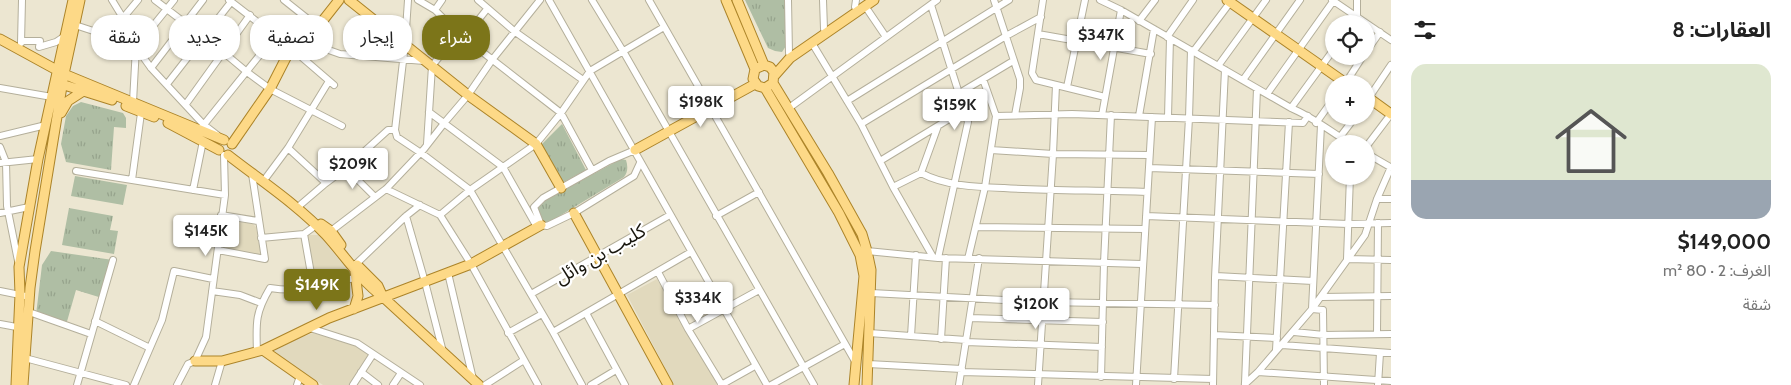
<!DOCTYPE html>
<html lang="ar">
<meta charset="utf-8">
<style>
:root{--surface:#fff;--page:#f2f2f2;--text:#222;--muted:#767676;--line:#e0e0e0;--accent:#7c7519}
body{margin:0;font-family:Cabin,"Noto Sans Arabic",sans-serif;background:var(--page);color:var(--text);direction:rtl;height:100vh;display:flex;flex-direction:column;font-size:19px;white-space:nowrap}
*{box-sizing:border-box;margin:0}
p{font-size:16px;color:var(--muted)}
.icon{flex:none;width:28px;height:28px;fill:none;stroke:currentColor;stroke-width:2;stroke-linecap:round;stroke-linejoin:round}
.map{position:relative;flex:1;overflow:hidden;direction:ltr}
.side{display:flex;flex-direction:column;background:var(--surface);width:400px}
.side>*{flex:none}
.guide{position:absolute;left:15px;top:15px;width:475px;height:45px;direction:rtl;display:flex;gap:10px}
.fabs{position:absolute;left:1325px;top:15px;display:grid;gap:10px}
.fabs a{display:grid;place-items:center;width:50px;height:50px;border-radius:50%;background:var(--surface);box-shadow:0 1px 4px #0004;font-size:25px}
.price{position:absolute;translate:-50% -42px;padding:0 11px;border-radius:5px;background:#fff;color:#222;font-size:16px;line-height:32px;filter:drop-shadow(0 1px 2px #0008)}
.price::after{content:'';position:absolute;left:50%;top:30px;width:15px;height:11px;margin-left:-8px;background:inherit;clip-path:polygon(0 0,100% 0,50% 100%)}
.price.on{background:var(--accent);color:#fff}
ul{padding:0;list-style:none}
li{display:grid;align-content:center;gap:10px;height:265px;padding:0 20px}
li+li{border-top:1px solid var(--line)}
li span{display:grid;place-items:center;height:155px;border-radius:15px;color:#555}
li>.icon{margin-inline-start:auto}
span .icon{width:90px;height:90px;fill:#fffc;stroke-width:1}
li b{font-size:21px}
h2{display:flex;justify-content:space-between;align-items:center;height:60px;padding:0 20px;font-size:21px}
.chip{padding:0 18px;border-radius:20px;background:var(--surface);box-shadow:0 1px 4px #0004;font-size:18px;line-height:45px}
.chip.on{background:var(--accent);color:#fff}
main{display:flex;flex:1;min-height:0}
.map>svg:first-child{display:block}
</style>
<main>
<section class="side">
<h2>العقارات: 8<svg class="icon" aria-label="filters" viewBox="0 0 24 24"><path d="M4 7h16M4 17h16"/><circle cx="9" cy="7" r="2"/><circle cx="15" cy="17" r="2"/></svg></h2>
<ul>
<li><span style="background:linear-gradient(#dfe7d0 75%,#9aa5b1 0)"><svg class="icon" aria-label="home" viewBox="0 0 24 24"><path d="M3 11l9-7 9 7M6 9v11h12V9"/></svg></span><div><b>$149,000</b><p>الغرف: 2 · 80 m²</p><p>شقة</p></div></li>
</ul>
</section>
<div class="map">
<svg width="1391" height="385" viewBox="0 0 1391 385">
<defs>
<pattern id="park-tufts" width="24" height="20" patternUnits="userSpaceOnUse" patternTransform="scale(1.25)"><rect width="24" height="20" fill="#afbea4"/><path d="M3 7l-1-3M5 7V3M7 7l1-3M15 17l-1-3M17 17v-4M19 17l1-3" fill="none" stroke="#96a38c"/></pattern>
</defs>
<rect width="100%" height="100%" fill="#ece6d1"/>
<path fill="#e1d9bd" d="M231,221l22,3 3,3 5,28 -35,-6z
M307,235h12l31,38 -2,3 -34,6z
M657,279l60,105 -1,1h-42l-47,-90z
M313,333l43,13 14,9 -19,30h-28l-48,-32v-4l4,-4z"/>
<path fill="url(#park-tufts)" d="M745,0h41v46l-4,6 -7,-1 -7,-3z
M81,102l42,11 3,5v10l-12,-1 -3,43 -45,-8 -5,-18 5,-28 7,-10z
M562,124l24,46 -24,13 -21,-38z
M621,159l5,1c2,6 2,12 -2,17l-76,46 -5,-1 -5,-14 9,-9z
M75,176l52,9 -4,20 -52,-9z
M69,208l44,8 -3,14 8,1 -4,23 -52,-9z
M51,251l62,9 -11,38 -26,-8 -10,35 -30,-10 6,-50z"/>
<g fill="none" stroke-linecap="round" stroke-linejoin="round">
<g stroke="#b4af9b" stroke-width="8">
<path id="minor" d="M112,0l11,18 7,25 6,4 15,21 53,57 13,10
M155,0l68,52 24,20 23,17 72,37
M229,0l62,48 43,37
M284,0l34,27
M408,0l-3,44 -10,86 2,7 24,16 49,37 83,142 29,53
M418,0l17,10 23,23 103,80 31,57
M478,0l36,31 69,49
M549,0l218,385
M592,0l31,51 191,334
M649,0l207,363
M788,0l1,53
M823,0l1,29
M994,0l26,79v9l-5,27
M1043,0l-11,73 4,7 69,17
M1100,0l21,10 170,98c22,9 40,24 60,36
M1332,0l59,40
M931,5l37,117 -30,136
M865,6l21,31
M855,7l1,-7
M435,10l7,-10
M123,18l15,-18
M1139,21l16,-21
M1352,24l5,-7v-17
M75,25l55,18
M1038,34l113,20
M1167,37l26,-37
M464,38l23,-29
M21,41h19l-1,6 17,-5 9,-6
M306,42l34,12 84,7
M21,43l1,-43
M812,43l49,81 32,63 40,70
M1193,52l39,-52
M1366,52l14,-20
M1218,66l48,-66
M151,68l52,-68
M1243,80l57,-80
M167,84l64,-82
M1345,84l18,-28
M1067,87l18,-87
M0,88l52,9
M958,94l55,-33
M1267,94l67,-94
M847,101l162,-101
M133,102l3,-55 38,-47
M1366,102l25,-37
M186,104l64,-89
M789,108l148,-108
M1291,108l43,-59
M429,112l74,55 34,60
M141,113l-9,67 93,15
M1102,115l19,-105
M996,116l76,-2 231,9 5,-7
M1139,116l15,-87
M1168,117l2,-79
M1316,123l18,-25
M861,124l145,-88 35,-19
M1321,125l-9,184 11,1 1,75
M938,126l-17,47c24,13 56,14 83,15 48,3 96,2 143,4
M202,127l73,-91
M0,136l46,-11
M1340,137l16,-21
M427,144l5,-78 26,-33
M0,147l6,15 1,44 11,55
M1366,147l25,-33
M288,148l38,35
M635,150l-26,11 -66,37 -9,9 7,18 6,1 27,-13 60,-37 6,-13
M991,150l62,4 96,1
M1366,153l24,14
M880,161l84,-51
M0,163l38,-4
M346,168l29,29
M1149,168l170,6
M76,171l56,9
M1350,176l-3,83 44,1
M265,179l23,-31 41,-67
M893,187l28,-14
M386,189l54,26 31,49 67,121
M193,190l10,-49
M1377,199h14
M299,206l27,-23 20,-15 42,-38h7
M0,213l29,-6
M221,215l37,6
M440,215l30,-25 66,-46 25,-31 29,-42 74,-44
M406,216l19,66 18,70
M716,216l43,-24
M1146,216l202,8 43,-1
M976,227l169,2
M331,231l55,-42 38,-40 21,-27 23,-27 24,-35 48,-60
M304,234l9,51
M261,238l43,-4 11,-8
M218,250l47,9 -13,-85
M867,251l71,7 204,6
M968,259l17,-72 11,-71 -13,-37
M356,264l50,-48 14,-11
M658,272l30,57 34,56
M448,273l25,106
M1216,276l97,5
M0,291l30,6
M212,291l28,4 21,8
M871,293l173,9 171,3
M531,294l139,-79
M1322,297l69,-1
M29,312l62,22
M586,313l39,72
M970,318l133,4
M95,321l55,27
M0,324l22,4
M310,328l47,15 63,42
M688,329l71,-39
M553,332l138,-80
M1294,332l30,3 67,-1
M508,333l34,-19
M869,333l97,7
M1377,334l1,-111
M1214,335l63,3
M911,336l5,-81
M941,339l5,-81
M966,342l136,5
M1282,345l109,8
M1276,350l13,-228
M257,352c-1,-29 -2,-39 13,-64 13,2 31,3 43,-3l43,-7
M25,358l101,27
M868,364l94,5
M361,372l17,13
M961,372l252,7
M1258,372l133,9
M1101,377l3,-114 7,-148
M1174,379l15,-261 2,-68
M1245,383l12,-294
M1245,384l13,-12 54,-63 53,-74 12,-36 14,-32
M77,385l36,-125
M134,385l28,-65 12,-49 39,8
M177,385l11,-21 7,-3 11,-24 19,-142 -1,-40
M215,385l7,-24
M297,385l3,-9
M353,385l20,-31
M393,385l8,-12
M485,385l39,-25
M591,385l25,-15
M721,385l34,-19
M771,385l74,-41
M959,385l20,-127
M1038,385l15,-231 3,-69
M1136,385l16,-268
M1213,385l2,-107 10,-208
M1378,385l2,-32"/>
</g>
<g stroke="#ac8429" stroke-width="11">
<path id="major" d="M349,0l119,95 68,49 25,44
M726,0l29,69
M737,0l27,65 6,2 4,5 -1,11 -8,5 -7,-2 -5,-7 2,-10 9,-4
M1227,0l120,84
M0,39l64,35 160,66
M775,75l15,-17 84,-58
M58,83l54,17
M773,83l55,90 34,61 5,17 4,19 -4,115
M765,88l74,125 21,42 4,21 -10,109
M1366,96l25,18
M126,106l28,11
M61,113l7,-12 17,-11
M168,123l51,27
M232,144l38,-55 21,-41 15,-6 33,-42
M635,150l120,-66
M228,155c32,25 70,50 98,80 19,21 34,45 57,62l96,88
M574,213l94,172
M321,224l10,7 10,14
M357,265l21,21 4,9
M354,309l4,-13 -3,-24
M263,350l50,35
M195,361h27l41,-11 66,-32 142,-54 70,-39
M16,385l4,-91 -1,-27 19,-108 35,-159
M23,385l7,-97 5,-37 29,-177 16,-74"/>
</g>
<use href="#minor" stroke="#fff" stroke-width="6"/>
<use href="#major" stroke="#fdd987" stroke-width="9"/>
</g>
<g text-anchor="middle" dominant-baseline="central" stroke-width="4.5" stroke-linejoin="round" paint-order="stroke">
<g font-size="19" fill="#18160e" stroke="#fff">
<text transform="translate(600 254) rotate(-30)">كليب بن وائل</text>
</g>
</g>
</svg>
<div class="fabs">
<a><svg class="icon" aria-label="locate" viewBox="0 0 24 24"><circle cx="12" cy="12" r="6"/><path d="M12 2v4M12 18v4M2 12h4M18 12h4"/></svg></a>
<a>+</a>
<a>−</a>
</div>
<b class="price" style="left:1101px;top:61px">$347K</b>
<b class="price" style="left:701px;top:128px">$198K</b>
<b class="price" style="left:955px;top:131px">$159K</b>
<b class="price" style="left:353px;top:190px">$209K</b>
<b class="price" style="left:206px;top:257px">$145K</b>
<b class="price on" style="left:317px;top:311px">$149K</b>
<b class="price" style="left:698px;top:324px">$334K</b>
<b class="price" style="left:1036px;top:330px">$120K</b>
<div class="guide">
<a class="chip on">شراء</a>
<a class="chip">إيجار</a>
<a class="chip">تصفية</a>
<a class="chip">جديد</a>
<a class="chip">شقة</a>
</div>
</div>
</main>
